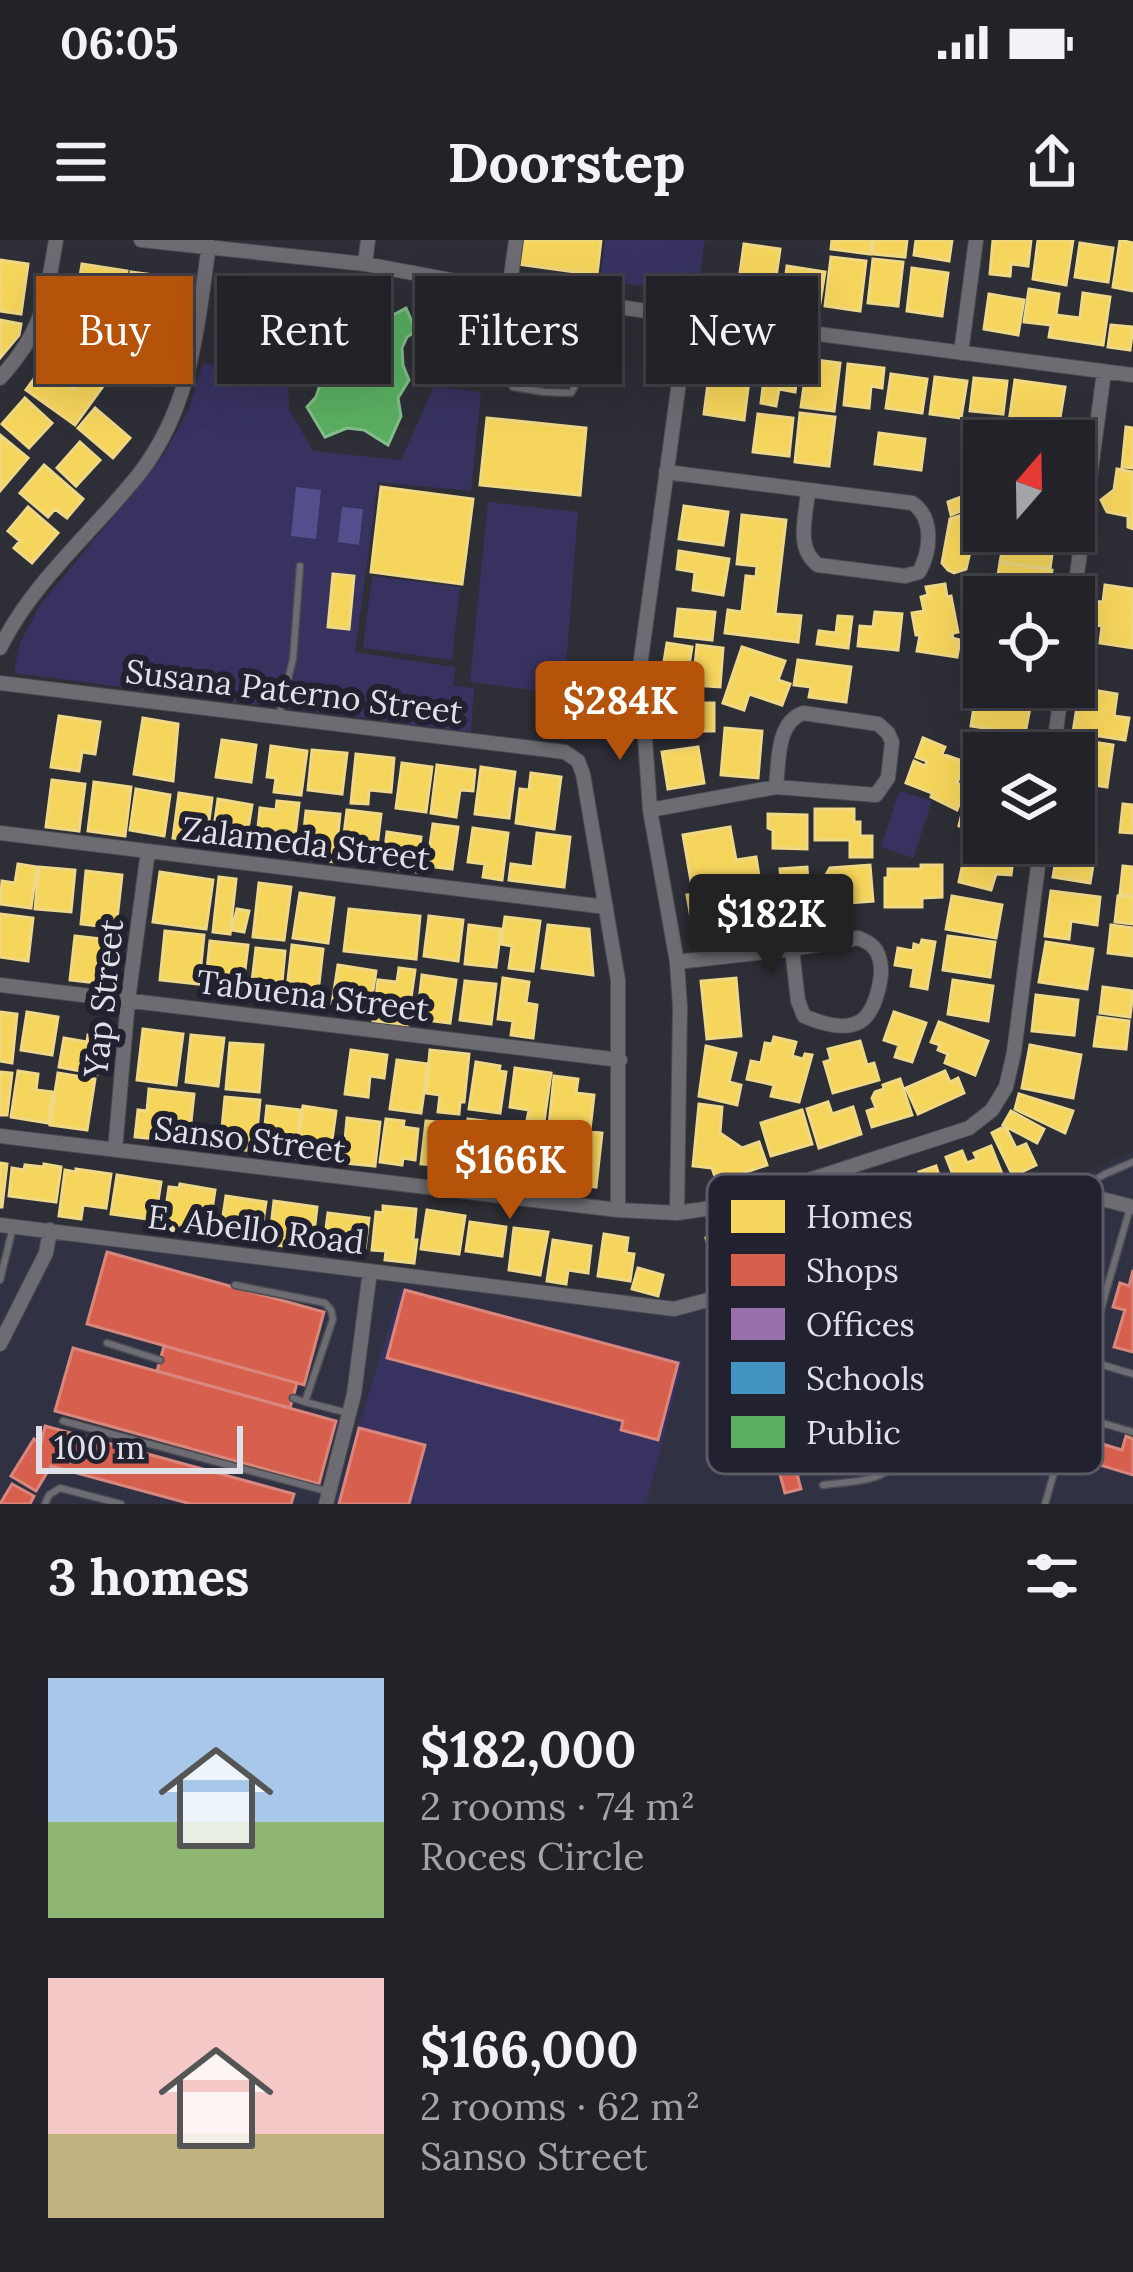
<!DOCTYPE html>
<meta charset="utf-8">
<style>
:root{--surface:#222228;--page:#2e2f34;--text:#f1f3f6;--muted:#a2a4a8;--line:#3f3f45;--accent:#b45309}
body{margin:0;font-family:Lora,serif;background:var(--page);color:var(--text);height:100vh;display:flex;flex-direction:column;font-size:45px;white-space:nowrap}
*{box-sizing:border-box;margin:0}
p{font-size:39px;color:var(--muted)}
.icon{flex:none;width:66px;height:66px;fill:none;stroke:currentColor;stroke-width:2;stroke-linecap:round;stroke-linejoin:round}
.map{position:relative;height:1264px;overflow:hidden}
.side{display:flex;flex-direction:column;background:var(--surface);flex:1}
.side>*{flex:none}
.guide{position:absolute;left:36px;top:36px;width:1062px;height:108px;display:flex;gap:24px}
.needle{width:78px;rotate:20deg}
.tools{position:absolute;left:963px;top:180px;display:grid;gap:24px}
.tools a{display:grid;place-items:center;width:132px;height:132px;border-radius:0px;background:var(--surface);box-shadow:0 12px 48px #0002,0 0 0 3px var(--line);font-size:60px}
.scale{position:absolute;left:36px;bottom:30px;width:207px;box-sizing:border-box;padding-left:12px;border:6px solid #e0e0e9;border-top:0;font-size:33px;line-height:42px;white-space:nowrap;color:#e0e0e9;-webkit-text-stroke:9px #21212f;paint-order:stroke}
.price{position:absolute;translate:-50% -102px;padding:0 27px;border-radius:12px;background:var(--accent);color:#fff;font-size:39px;line-height:78px;filter:drop-shadow(0 3px 6px #0008)}
.price::after{content:'';position:absolute;left:50%;top:72px;width:36px;height:27px;margin-left:-18px;background:inherit;clip-path:polygon(0 0,100% 0,50% 100%)}
.price.on{background:#222;color:#fff}
ul{padding:0;list-style:none}
li{display:flex;align-items:center;gap:36px;height:300px;padding:0 48px}
li span{display:grid;place-items:center;flex:none;width:336px;height:240px;border-radius:0px;color:#555}
li>.icon{margin-inline-start:auto}
span .icon{width:144px;height:144px;fill:#fffc;stroke-width:1}
li b{font-size:51px}
h2{display:flex;justify-content:space-between;align-items:center;height:144px;padding:0 48px;font-size:51px}
.tag{padding:0 42px;border-radius:0px;background:var(--surface);box-shadow:0 12px 48px #0002,0 0 0 3px var(--line);font-size:42px;line-height:108px}
.tag.on{background:var(--accent);color:#fff}
.status{display:flex;justify-content:space-between;align-items:center;height:84px;padding:0 60px;background:var(--surface);direction:ltr}
.status svg{height:33px;fill:currentColor}
header{display:flex;justify-content:space-between;align-items:center;height:156px;padding:0 48px;background:var(--surface);font-size:54px;font-weight:700}
.map>svg:first-child{display:block}
</style>
<div class="status"><b>06:05</b><svg viewBox="0 0 49 12"><path d="M0 12V9h3v3zM5 12V6h3v6zM10 12V3h3v9zM15 12V0h3v12zM26 1h20v11H26zM47 4h2v5h-2z"/></svg></div>
<header><svg class="icon" aria-label="menu" viewBox="0 0 24 24"><path d="M4 6h16M4 12h16M4 18h16"/></svg>Doorstep<svg class="icon" aria-label="share" viewBox="0 0 24 24"><path d="M12 15V3M7 8l5-5 5 5M5 13v7h14v-7"/></svg></header>
<div class="map">
<svg width="1133" height="1264" viewBox="0 0 1133 1264">
<rect width="100%" height="100%" fill="#2e2e36"/>
<path fill="#313144" d="M1133,911v353h-1133v-285l672,86 397,-126z"/>
<path fill="#373260" d="M605,0h100l-8,53 -97,-13z
M203,123l85,11 1,36 24,41 88,9 33,-73 47,5 -10,99 -93,-9 -23,170 100,15 -1,19 20,2 -3,44 -457,-59 6,-31 20,-37 122,-148 26,-46z
M488,262l90,10 -14,182 -94,-12z
M372,336l88,11 -8,73 -89,-12z
M899,551l33,10 -19,57 -32,-11z
M401,1049l282,72 -37,143h-311z"/>
<path fill="#534f8c" d="M296,247l25,3 -5,49 -25,-3z
M342,267l21,2 -4,36 -21,-3z"/>
<path fill="#f6d55c" stroke="#efd886" stroke-width="3" d="M520,0h81l-4,35 -80,-11z
M832,0h40l-2,14 -39,-5z
M874,0h33l-2,17 -33,-3z
M916,0h36l-3,21 -35,-6z
M993,0h38l-3,26 -17,-2 -1,12 -20,-2z
M1038,0h35l-7,45 -33,-6z
M1120,0l13,3v48l-20,-4z
M1080,3l33,5 -5,34 -33,-5z
M744,4l36,5 -6,43 -36,-5z
M831,17l35,4 -6,50 -35,-5z
M873,19l30,3 -5,44 -30,-3z
M0,20l28,4 -7,50 -21,-3z
M82,24l45,7 -7,43 -45,-7z
M787,26l38,6 -5,31 -37,-5z
M912,28l36,5 -6,43 -35,-5z
M131,32l46,6 -6,38 -46,-7z
M1029,49l30,5 -3,21 24,3 3,-25 27,4 -7,48 -54,-8 2,-12 -27,-3z
M989,54l35,6 -6,35 -34,-6z
M0,80l21,4 -2,11 -19,23z
M124,82l49,8 -6,39 -26,-4 2,-13 -23,-4z
M1111,85l22,2 -3,23 -22,-3z
M712,112l40,5 -8,63 -40,-6z
M52,114l19,13 -9,13 12,9 14,-20 18,13 -31,43 -49,-35z
M787,114l13,2 -5,36 -16,-3 -3,17 -15,-3 5,-40 20,2z
M808,119l32,4 -6,48 -33,-4z
M848,124l36,4 -2,20 -11,-2 -2,22 -25,-3z
M891,134l36,5 -5,34 -36,-5z
M935,137l32,4 -6,37 -31,-4z
M974,138l33,3 -4,33 -33,-3z
M1015,140l50,7 -6,37 -19,-2 -1,11 -31,-4z
M25,158l27,25 -23,25 -27,-24z
M95,168l35,30 -17,20 -35,-30z
M800,173l35,4 -6,49 -34,-4z
M758,174l35,4 -4,38 -36,-4z
M487,178l99,10 -6,67 -100,-10z
M1126,187l7,1v40l-11,-1z
M879,193l46,6 -4,31 -46,-6z
M0,195l28,23 -28,33z
M80,202l20,18 -24,26 -19,-18z
M967,208l17,1v38l-18,-22z
M44,225l39,34 -16,19 -12,-9 -7,8 -28,-24z
M1117,229l16,3v57l-5,-2v-11l-21,-4 -6,-12 13,-10z
M381,247l92,12 -11,85 -91,-12z
M977,251l4,12 -30,12 -3,-13z
M684,266l44,6 -5,33 -44,-6z
M28,267l30,26 -26,30 -18,-15 6,-7 -12,-10z
M984,268l1,23 -4,17 -11,4 -4,17 -12,4 -6,-3 -6,-7 8,-44z
M742,275l44,5 -11,94 26,2 -3,26 -73,-9 3,-23 14,2 4,-36 10,1 1,-11 -20,-2z
M1006,291l49,1 -5,37 -50,-7z
M679,311l50,8 -6,36 -30,-5 2,-18 -18,-3z
M1000,322l52,8 -4,27h-40l2,-13 -13,-2z
M333,334l21,2 -5,53 -21,-2z
M945,344l2,13 4,-1 7,36 -5,1 -1,5 8,2 -3,17 -40,-6 3,-16h-4l-4,-22 12,-2 -3,-14 7,-2 -2,-8z
M1105,345l28,4v59l-33,-5 2,-17 -14,-2 3,-23 12,1z
M678,369l37,3 -3,28 -37,-4z
M875,372l27,2 -4,36 -40,-4 2,-20 13,1z
M838,376l14,1 -4,31 -31,-4 2,-13 17,2z
M667,403l25,4 -4,24 -25,-3z
M697,405l26,3 -3,39 -27,-2z
M742,407l43,14 -7,19 12,4 -8,21 -33,-11 -5,16 -21,-7z
M798,420l53,7 -5,35 -37,-5 2,-10 -17,-2z
M670,447h20v16h24v28h-36v-14h-8z
M1080,448l37,6 -3,22 15,2 -4,22 -52,-8z
M995,450l37,7 -7,37 -54,-8 5,-32 19,3z
M59,476l41,6 -5,32 -13,-2 -3,19 -28,-4z
M143,478l35,6 -5,57 -39,-7z
M725,488l37,3 -4,47 -37,-3z
M1001,495l22,3 -2,14 9,1h-46v15l-15,-3 4,-29 27,4z
M923,498l22,9 -3,7 23,8 -8,21 9,4 -9,23 -26,-13 1,-4 -26,-10 8,-22 11,5 2,-5 -11,-4z
M1073,499l40,6 -6,42 -33,-5v-29h-4z
M222,500l34,5 -5,37 -35,-5z
M271,506l36,5 -6,44 -27,-3 2,-14 -9,-1z
M698,507l6,36 -36,6 -6,-37z
M312,510l35,3 -5,41 -34,-4z
M356,514l38,4 -3,34 -22,-2 -1,14 -17,-1z
M402,523l30,4 -6,45 -30,-4z
M437,525l38,5 -2,21 -13,-1 -4,27 -25,-4z
M481,527l34,5 -6,46 -34,-4z
M531,533l30,4 -7,52 -38,-6 4,-34 9,1z
M52,540l33,4 -6,47 -33,-4z
M972,541l12,2v26l-16,-2z
M94,542l37,5 -6,49 -37,-5z
M136,549l34,6 -6,41 -34,-6z
M179,553l33,5 -6,45 -33,-5z
M218,559l34,6 -7,42 -33,-5z
M277,561l22,2 -6,49 -37,-4 4,-40 16,2z
M1123,564l10,1v28l-13,-1z
M815,569h39v13h6v14h12v21h-22v-17h-35z
M963,569l21,5v18l-25,-6z
M347,570l34,4 -6,49 -34,-4z
M306,571l34,3 -5,48 -34,-3z
M768,574l39,1v34l-34,-1v-18l-5,-2z
M433,584l25,3 -6,42 -25,-3z
M730,587l6,33 20,-3 3,19 -67,11 -9,-52z
M473,588l35,5 -6,47 -19,-3 2,-13 -17,-2z
M387,592l34,5 -4,35 -34,-5z
M537,593l33,4 -6,50 -55,-7 2,-16 22,3z
M1059,603l37,5 -6,35 -37,-6z
M965,613l48,7 -2,15 -15,-1 -5,16 -32,-8z
M18,624l19,3 -6,41 -31,-4 2,-23 13,2z
M870,625l3,36 -25,2 1,10 -73,6 -2,-27h8l-2,-23 27,-2 2,31 17,-1 -2,-19 6,-10z
M921,625h21v32l-20,1v9h-37v-29h3v-9h33z
M1123,626l10,1v29l-13,-2z
M39,627l36,3 -4,42 -36,-3z
M86,631l36,4 -6,53 -35,-4z
M160,632l53,8 -7,49 -53,-7z
M219,637l17,2 -6,55 -17,-2z
M259,643l32,4 -7,53 -31,-3z
M725,649l3,22 -16,2 5,30 -21,4 -9,-52z
M1051,651l49,6 -3,28 -26,-4 -2,18 -24,-3z
M300,653l34,5 -6,45 -35,-5z
M952,656l50,9 -6,33 -50,-9z
M1118,656l15,1v27l-18,-2z
M237,669l12,2 -5,21 -12,-2z
M349,669l71,7 -4,43 -72,-8z
M0,674l33,4 -5,43 -28,-4z
M429,676l34,4 -5,41 -34,-5z
M505,677l35,4 -7,50 -24,-3 3,-22 -11,-2z
M469,685l32,4 -5,38 -31,-3z
M548,685l41,4 4,46 -51,-7z
M1111,685l22,3v28l-25,-3z
M165,691l39,4 -5,49 -39,-4z
M75,696l45,5 -5,44 -45,-5z
M948,696l47,6 -5,35 -47,-7z
M922,700l13,2 -8,47 -16,-3 3,-18 -19,-3 3,-17 15,3 1,-7 6,2z
M210,701l38,4 -6,49 -37,-4z
M1046,702l47,7 -6,40 -48,-7z
M292,705l31,4 -6,52 -31,-4z
M256,708l29,3 -4,42 -30,-3z
M338,725l38,6 -6,39 -38,-6z
M399,728l16,2 -8,56 -34,-5 5,-41 19,2z
M422,735l34,5 -6,43 -33,-4z
M503,738l26,4 -3,21 11,2 -4,33 -22,-3 2,-14 -15,-2z
M736,738l5,58 -34,3 -6,-58z
M953,740l40,6 -5,35 -40,-7z
M465,741l31,3 -5,40 -31,-4z
M1103,747l30,4 -3,26 -30,-4z
M1036,755l42,5 -4,35 -42,-4z
M0,772l17,2 -5,49 -12,-2z
M27,772l31,5 -6,38 -31,-5z
M894,772l32,11 -14,39 -17,-5 4,-12 -15,-5z
M1098,777l31,4 -3,28 -32,-3z
M939,782l49,19 -13,34 -30,-12 3,-9 -10,-4 2,-5 -9,-3z
M143,789l40,5 -7,51 -39,-5z
M88,795l16,3 -7,36 -38,-7 5,-29 23,4z
M191,795l33,3 -6,48 -32,-4z
M774,797l22,5 -4,14 11,3 2,-5 7,1 -13,47 -28,-6 3,-11 -27,-6 4,-18 10,2 4,-20 7,1z
M860,801l7,24 7,-2 5,17 -46,13 -9,-31 7,-2 -3,-11z
M230,803l33,2 -4,47 -33,-3z
M1030,805l51,10 -8,43 -51,-10z
M706,806l30,7 -7,29 12,3 -4,20 -38,-9z
M351,810l36,5 -3,23 -14,-2 -2,21 -23,-3z
M430,810l39,4 -5,48h-4l-1,12 -21,-2 2,-17 -14,-2z
M397,820l31,4 -7,49 -31,-4z
M476,822l24,4 -1,5 7,1 -6,41 -31,-4z
M515,828l36,5 -7,49 -17,-2 2,-10 -19,-3z
M18,831l20,3 -2,16 17,2 -5,31 -37,-6z
M945,831l5,11 8,-4 6,15 -46,21 -12,-26z
M0,832l12,1 -5,42h-7z
M58,833l37,6 -8,51 -37,-5z
M554,836l24,3 -2,14 18,2 -4,35 -41,-5z
M900,839l12,36 -40,12 -5,-16 9,-3 -4,-10 3,-6 9,-3 -1,-4z
M149,849l45,5 -4,37 -12,-2 -1,12 -42,-4 3,-27 9,1z
M1019,854l54,17 -8,22 -50,-24z
M225,857l35,3 -5,51 -35,-3z
M828,862l4,12 21,-7 8,27 -42,14 -12,-39z
M699,864l23,3 -2,26 22,15 17,-6 8,23 -50,17 -5,-14 -19,-2z
M267,866l34,4 -6,48 -33,-4z
M303,866l33,5 -6,44 -33,-4z
M802,870l10,34 -41,12 -10,-33z
M1011,871l33,18 -7,14 -34,-18z
M347,878l33,4 -5,44 -32,-3z
M386,879l18,2 -1,6 15,2 -3,31 -12,-2 -1,7 -22,-3z
M468,879l35,4 -7,52 -35,-5z
M426,881l34,3 -5,43 -34,-3z
M1005,886l11,22 10,-4 10,21 -23,11 -21,-43z
M546,887l56,6 -6,54 -55,-6z
M991,906l11,28 -43,16 -13,-33 16,-6 5,12 10,-4 -3,-6z
M0,923l7,1 -5,43h-2z
M44,924l17,3 -5,35 -47,-6 3,-28 12,2 1,-5 19,2z
M936,926l11,36 -34,11 -9,-29 18,-5 -3,-7z
M76,929l35,5 -5,34 -23,-3 -2,14 -22,-3 6,-46 11,2z
M117,935l44,7 -6,38 -44,-6z
M180,944l35,6 -7,46 -45,-7 6,-42 10,1z
M226,956l40,6 -6,40 -40,-6z
M274,961l43,6 -5,43 -43,-6z
M383,966l33,3 -3,31h4l-3,23 -29,-3 1,-9 -14,-1 4,-38 7,1z
M427,970l38,6 -6,38 -38,-5z
M328,973l41,5 -5,39 -41,-5z
M470,982l36,5 -4,29 -36,-5z
M746,983l4,11 4,-2 5,17 -4,2 4,11 -41,13 -12,-37z
M514,988l34,4 -8,43 -31,-5z
M604,994l24,4 -2,15 8,1 -4,27 -32,-5z
M553,1000l38,6 -3,27 -20,-3 -2,14 -19,-3z
M638,1028l25,7 -5,21 -26,-7z"/>
<path fill="#d6604d" stroke="#d9867c" stroke-width="3" d="M107,1012l217,60 -20,73 -217,-61z
M1133,1030v82l-19,-5 11,-37 -12,-3 7,-24 9,3z
M405,1050l273,73 -20,77 -37,-10 2,-9 -236,-63z
M164,1106l133,37 -7,25 -133,-37z
M73,1108l263,73 -17,63 -264,-73z
M45,1186l249,68 -3,10h-100l-140,-38 -15,25 -25,-15 23,-37 7,5z
M359,1188l66,17 -16,59h-70z
M1073,1195l49,15 4,-14 7,3v36l-66,-20z
M792,1215l9,34 -16,4 -9,-33z
M12,1244l22,12 -4,8h-30z"/>
<path fill="#4393c3" stroke="#72aace" stroke-width="3" d="M445,76l34,4 -7,55 -32,-4z"/>
<path fill="#5aae61" stroke="#82bd8a" stroke-width="3" d="M406,68l10,23 -9,6 -5,11 1,17 6,15 -11,18 3,18 -13,29 -24,-15 -17,-2 -22,9 -18,-30 9,-10 4,-12 -3,-13 25,-32 2,-10 -5,-11 27,3 9,-9 20,1z"/>
<g fill="none" stroke-linecap="round" stroke-linejoin="round">
<g stroke="#4b4b52" stroke-width="9">
<path id="service" d="M510,54l3,36 -3,52 3,5 31,5 27,1 3,-5 1,-47 -2,-4 -60,-7
M279,476l14,-57 7,-93
M1078,950l27,-16 28,-12
M0,1040l13,-53
M235,1045l90,18 6,7 2,9 -28,83 43,11
M801,1061l65,-19 8,3 8,31
M107,1103l53,17
M923,1106l62,5 31,-16
M1086,1120l47,14
M293,1158l12,4
M973,1174l12,-63
M1071,1174l62,18
M63,1181l263,70
M823,1245c26,-4 65,-1 75,-29l25,-105v-22l-24,-83
M45,1264l4,-9 11,-7 61,16
M1045,1264l85,-296"/>
</g>
<g stroke="#4b4b52" stroke-width="16">
<path id="minor" d="M141,0l224,24 144,27 179,26 445,58
M365,24l3,-24
M509,51l7,-51
M961,113l15,-113
M0,138c44,-48 45,-76 56,-138
M666,232l246,31c22,14 19,48 7,69l-14,4 -87,-11c-23,-17 -12,-48 -10,-74
M1074,357l30,-225
M0,408c33,-67 93,-116 139,-174 53,-68 58,-147 70,-229
M0,443l565,69 13,9 5,13 35,206v230
M1053,513l9,-66
M650,570l126,-23 100,8 12,-17 4,-36 -4,-9 -10,-9 -75,-11c-27,10 -24,49 -27,74
M0,593l606,74
M677,722l115,-13 66,-11c10,4 18,8 21,19 6,16 -3,54 -18,64 -16,10 -41,2 -57,-5l-6,-15 -6,-52
M0,745l620,75
M0,896l618,74 59,3 55,-8 237,-77 23,-18 14,-23 8,-35 27,-209
M115,910l13,-150 20,-149
M677,973l3,-206 -3,-45 -27,-152 -10,-144 48,-349
M0,985l674,84 171,-45 147,-51 83,-21 58,15
M0,1104l46,-91 4,-23
M326,1264l28,-110 16,-123"/>
</g>
<use href="#service" stroke="#6c6c72" stroke-width="6"/>
<use href="#minor" stroke="#6c6c72" stroke-width="14"/>
</g>
<g text-anchor="middle" dominant-baseline="central" stroke-width="12" stroke-linejoin="round" paint-order="stroke">
<g font-size="33" fill="#e0e0e9" stroke="#21212f">
<text transform="translate(294 451) rotate(7)">Susana Paterno Street</text>
<text transform="translate(306 603) rotate(7)">Zalameda Street</text>
<text transform="translate(313 755) rotate(7)">Tabuena Street</text>
<text transform="translate(103 758) rotate(-84)">Yap Street</text>
<text transform="translate(250 899) rotate(7)">Sanso Street</text>
<text transform="translate(256 989) rotate(7)">E. Abello Road</text>
</g>
</g>
<rect x="707" y="934" width="396" height="300" rx="18" fill="#21212f" stroke="#5a5a67" stroke-width="3"/>
<rect x="731" y="960" width="54" height="33" fill="#f6d55c"/>
<rect x="731" y="1014" width="54" height="32" fill="#d6604d"/>
<rect x="731" y="1068" width="54" height="32" fill="#9970ab"/>
<rect x="731" y="1122" width="54" height="32" fill="#4393c3"/>
<rect x="731" y="1176" width="54" height="32" fill="#5aae61"/>
<g font-size="33" fill="#e0e0e9">
<text x="806" y="988">Homes</text>
<text x="806" y="1042">Shops</text>
<text x="806" y="1096">Offices</text>
<text x="806" y="1150">Schools</text>
<text x="806" y="1204">Public</text>
</g>
</svg>
<div class="tools">
<a><svg class="needle" viewBox="-14 -14 28 28"><path d="M0-13l5 13h-10z" fill="#e53935"/><path d="M0 13l5-13h-10z" fill="#a2a4a8"/></svg></a>
<a><svg class="icon" aria-label="locate" viewBox="0 0 24 24"><circle cx="12" cy="12" r="6"/><path d="M12 2v4M12 18v4M2 12h4M18 12h4"/></svg></a>
<a><svg class="icon" aria-label="layers" viewBox="0 0 24 24"><path d="M12 4l9 5-9 5-9-5zM3 14l9 5 9-5"/></svg></a>
</div>
<div class="scale">100 m</div>
<b class="price" style="left:620px;top:523px">$284K</b>
<b class="price on" style="left:771px;top:736px">$182K</b>
<b class="price" style="left:510px;top:982px">$166K</b>
<div class="guide">
<a class="tag on">Buy</a>
<a class="tag">Rent</a>
<a class="tag">Filters</a>
<a class="tag">New</a>
</div>
</div>
<section class="side">
<h2>3 homes<svg class="icon" aria-label="filters" viewBox="0 0 24 24"><path d="M4 7h16M4 17h16"/><circle cx="9" cy="7" r="2"/><circle cx="15" cy="17" r="2"/></svg></h2>
<ul>
<li><span style="background:linear-gradient(#a9c7e8 60%,#8fb573 0)"><svg class="icon" aria-label="home" viewBox="0 0 24 24"><path d="M3 11l9-7 9 7M6 9v11h12V9"/></svg></span><div><b>$182,000</b><p>2 rooms · 74 m²</p><p>Roces Circle</p></div></li>
<li><span style="background:linear-gradient(#f6c9c9 65%,#c2b280 0)"><svg class="icon" aria-label="home" viewBox="0 0 24 24"><path d="M3 11l9-7 9 7M6 9v11h12V9"/></svg></span><div><b>$166,000</b><p>2 rooms · 62 m²</p><p>Sanso Street</p></div></li>
</ul>
</section>
